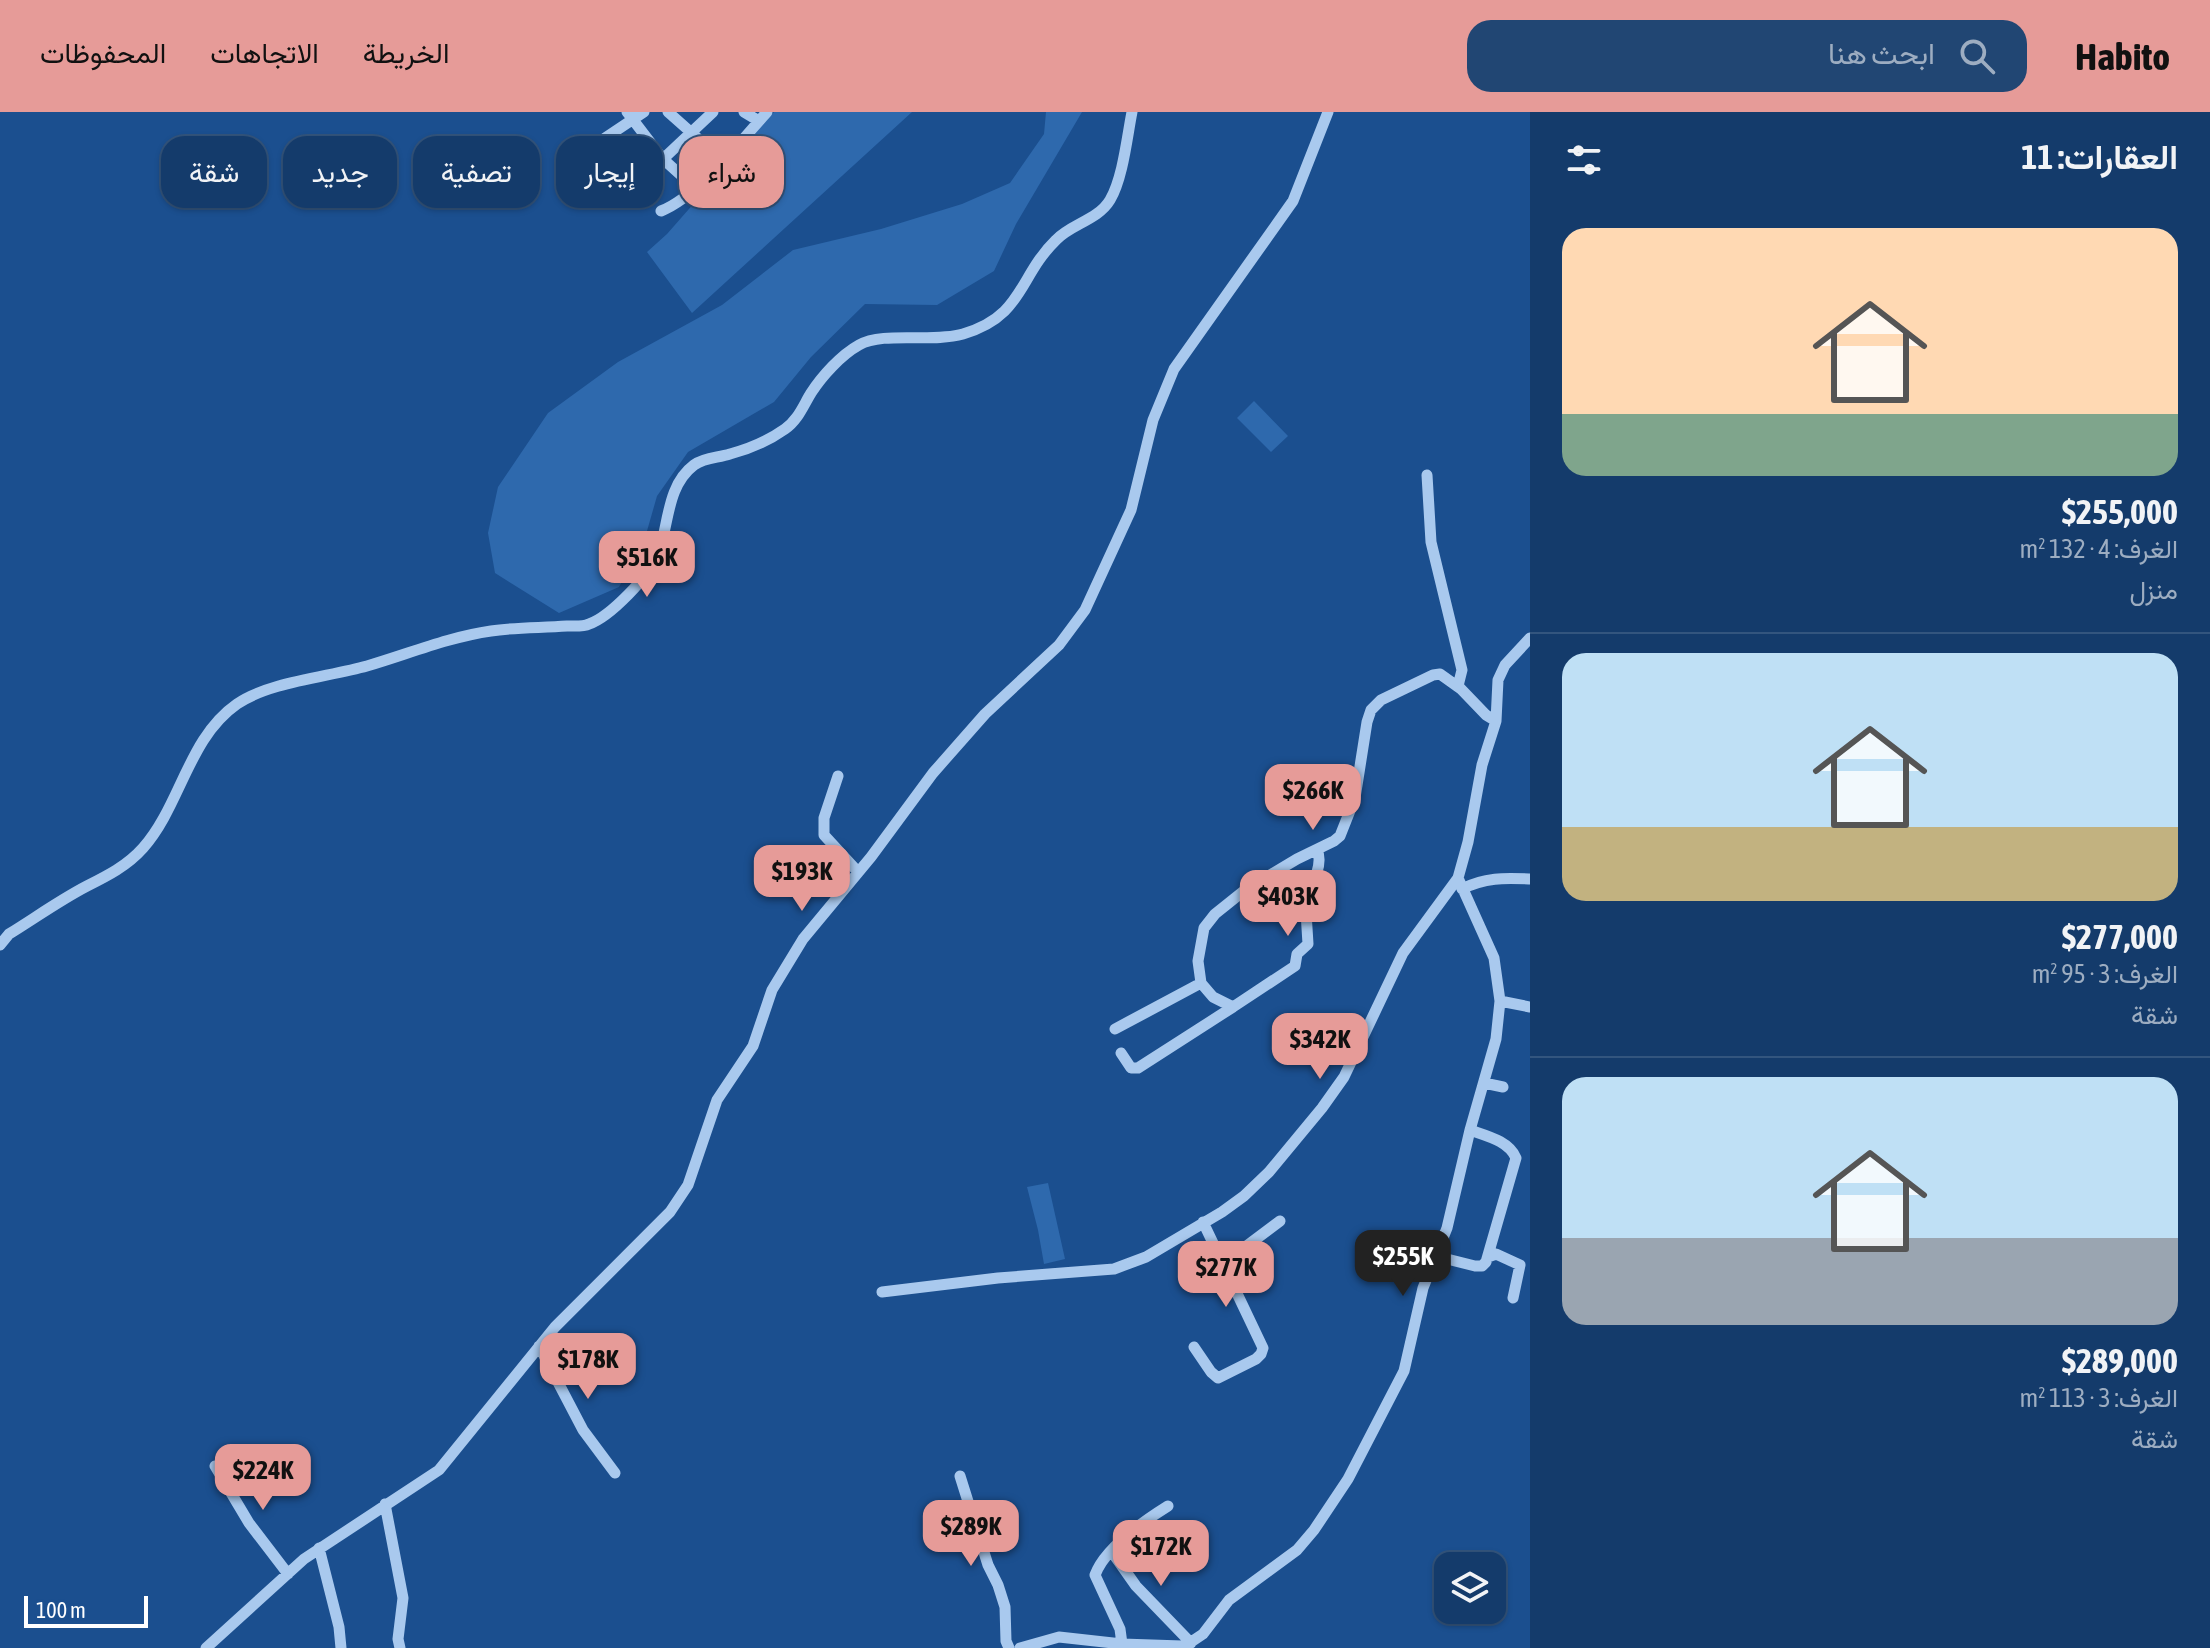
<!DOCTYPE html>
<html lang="ar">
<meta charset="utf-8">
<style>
:root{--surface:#143b6b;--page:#214673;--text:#f1f3f6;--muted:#9dadc1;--line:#33557e;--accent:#e69b98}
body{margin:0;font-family:"Asap Condensed",Vazirmatn,sans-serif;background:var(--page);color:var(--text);direction:rtl;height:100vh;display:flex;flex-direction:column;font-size:30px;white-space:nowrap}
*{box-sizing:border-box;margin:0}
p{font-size:26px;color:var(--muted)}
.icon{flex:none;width:44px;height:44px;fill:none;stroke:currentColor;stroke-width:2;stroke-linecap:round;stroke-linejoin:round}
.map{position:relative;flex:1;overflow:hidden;direction:ltr}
.panel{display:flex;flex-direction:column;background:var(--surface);width:680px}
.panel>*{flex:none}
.banner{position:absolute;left:24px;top:24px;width:760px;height:72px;direction:rtl;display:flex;gap:16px}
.controls{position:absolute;left:1434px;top:1440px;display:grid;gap:16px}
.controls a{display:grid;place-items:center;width:72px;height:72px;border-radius:16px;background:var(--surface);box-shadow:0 2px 6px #0004,0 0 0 2px var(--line);font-size:40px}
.scale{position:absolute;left:24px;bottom:20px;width:124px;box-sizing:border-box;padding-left:8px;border:4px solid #fff;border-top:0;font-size:22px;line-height:28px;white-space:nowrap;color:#fff;-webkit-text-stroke:6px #1b4f8f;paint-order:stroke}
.price{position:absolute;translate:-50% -68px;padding:0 18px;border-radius:16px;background:var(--accent);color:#111;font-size:26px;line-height:52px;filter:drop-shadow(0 2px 4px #0008)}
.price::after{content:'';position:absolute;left:50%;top:48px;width:24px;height:18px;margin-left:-12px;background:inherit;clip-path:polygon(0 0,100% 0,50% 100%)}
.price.selected{background:#222;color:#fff}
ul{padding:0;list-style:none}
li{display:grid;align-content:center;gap:16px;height:424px;padding:0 32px}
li+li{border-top:2px solid var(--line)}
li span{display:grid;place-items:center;height:248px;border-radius:24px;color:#555}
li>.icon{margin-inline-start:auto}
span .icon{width:144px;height:144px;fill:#fffc;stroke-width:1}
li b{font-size:34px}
h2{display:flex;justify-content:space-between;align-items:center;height:96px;padding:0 32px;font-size:34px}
.tag{padding:0 28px;border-radius:24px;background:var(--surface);box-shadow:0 2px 6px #0004,0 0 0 2px var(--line);font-size:28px;line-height:72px}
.tag.selected{background:var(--accent);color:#111}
header{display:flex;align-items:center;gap:48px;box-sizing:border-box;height:112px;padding:0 40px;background:var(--accent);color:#111}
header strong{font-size:38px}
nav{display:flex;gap:44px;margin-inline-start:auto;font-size:28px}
.search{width:560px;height:72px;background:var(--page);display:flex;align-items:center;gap:20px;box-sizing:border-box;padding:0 28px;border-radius:24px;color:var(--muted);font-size:30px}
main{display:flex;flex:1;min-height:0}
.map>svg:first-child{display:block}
</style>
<header>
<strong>Habito</strong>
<div class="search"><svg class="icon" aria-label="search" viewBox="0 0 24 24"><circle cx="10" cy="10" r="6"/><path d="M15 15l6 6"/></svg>ابحث هنا</div>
<nav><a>الخريطة</a><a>الاتجاهات</a><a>المحفوظات</a></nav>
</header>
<main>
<section class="panel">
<h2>العقارات: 11<svg class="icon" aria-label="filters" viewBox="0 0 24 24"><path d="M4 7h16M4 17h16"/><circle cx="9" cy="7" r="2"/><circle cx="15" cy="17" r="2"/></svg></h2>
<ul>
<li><span style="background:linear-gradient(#ffd9b3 75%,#7fa58c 0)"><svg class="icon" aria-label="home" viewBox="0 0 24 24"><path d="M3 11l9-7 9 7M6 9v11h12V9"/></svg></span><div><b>$255,000</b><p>الغرف: 4 · 132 m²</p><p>منزل</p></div></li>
<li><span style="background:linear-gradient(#bfe0f5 70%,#c2b280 0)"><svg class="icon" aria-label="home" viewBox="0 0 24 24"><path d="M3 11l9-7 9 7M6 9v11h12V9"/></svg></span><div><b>$277,000</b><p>الغرف: 3 · 95 m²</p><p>شقة</p></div></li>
<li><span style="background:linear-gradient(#bfe0f5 65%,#9aa5b1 0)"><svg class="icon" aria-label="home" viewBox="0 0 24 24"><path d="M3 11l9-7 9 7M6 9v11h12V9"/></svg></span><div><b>$289,000</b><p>الغرف: 3 · 113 m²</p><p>شقة</p></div></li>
</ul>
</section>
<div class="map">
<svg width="1530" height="1536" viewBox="0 0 1530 1536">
<rect width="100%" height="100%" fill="#1b4f8f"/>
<path fill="#2e69ad" d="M774,0h138l-220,201 -45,-61 20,-18z
M1046,0h36l-66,112 -22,47 -57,34 -72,-1 -54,53 -37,45 -86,50 -31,44 -12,42 -26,49 -60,26 -64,-40 -7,-40 10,-46 50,-74 70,-51 104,-57 71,-55 88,-21 81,-25 48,-21 34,-49z
M1254,289l34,35 -17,16 -34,-34z
M1048,1071l17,76 -21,5 -6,-34 -11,-43z"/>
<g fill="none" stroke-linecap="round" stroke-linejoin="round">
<path stroke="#a9c9ee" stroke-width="11" d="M627,0l36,47 31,28
M668,0l35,31 24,13
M744,0l15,9
M605,26l39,-26
M645,56l18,-9 50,-47
M661,99c36,-14 79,-69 106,-99
M1427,363l4,67 31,128 -4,16
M838,664l-14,42v17l34,37
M1462,777c23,-12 43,-11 68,-10
M1287,807l14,-11
M0,833l9,-11c26,-16 51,-34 78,-48 20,-10 40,-20 56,-38 38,-43 45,-110 94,-144 32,-22 91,-27 130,-38 41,-12 82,-29 124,-35 25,-4 50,-3 76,-5 6,0 16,1 22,-2 21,-7 61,-49 69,-69 11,-29 8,-69 36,-90 11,-8 24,-7 36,-11 19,-5 38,-13 55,-25 13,-9 18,-23 26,-36 11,-17 30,-38 48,-48 24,-14 73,-2 104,-11 61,-18 55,-57 93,-94 15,-16 42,-20 54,-40 13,-22 17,-63 22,-88
M1500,889l30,6
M1233,895l62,-41 2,-12 11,-10 -2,-32 -5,-4c7,-16 24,-42 16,-58
M1115,917l86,-46
M1121,941l10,15h7l95,-61 -20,-10 -12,-14 -3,-22 6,-33 11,-14 30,-24 52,-31 37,-18 6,-5 15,-38 12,-76 4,-12 10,-10 52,-25 7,-1 21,15 25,26 10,6
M1484,971l19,4
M1435,1144l40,10h7l4,-4 30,-104c-7,-17 -29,-22 -46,-28
M1488,1145l8,-3 24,11 -7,33
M1224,1151l56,-42
M882,1180l116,-14 116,-9 32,-12 76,-45 22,-16 25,-24 53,-64 22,-31 59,-124 55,-75 10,-36 14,-77 14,-44 2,-41 7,-15 25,-27
M539,1234l44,84 32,43
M1194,1235l17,25 7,6 38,-19 5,-5 2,-6 -60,-126
M215,1354l34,57 39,51
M960,1364l28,89 10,20 7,22 1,34 3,7
M385,1392l18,94 -5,41 2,9
M319,1436l20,79 2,21
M1112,1440l24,34 55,57
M1122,1532l-2,-15 -25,-54c10,-27 49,-54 73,-69
M206,1536l98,-89 135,-89 116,-143 115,-115 18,-27 29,-85 36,-54 19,-56 31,-51 68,-82 62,-84 52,-59 74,-69 26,-35 46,-100 22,-90 21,-51 119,-168 35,-89
M1020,1536l39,-11 63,7 60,2
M1182,1536l21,-14 26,-34 68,-50 17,-20 34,-51 56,-108 19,-83 24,-60 23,-98 26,-91 4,-38 -6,-43 -36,-80"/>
</g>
</svg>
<div class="controls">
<a><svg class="icon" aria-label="layers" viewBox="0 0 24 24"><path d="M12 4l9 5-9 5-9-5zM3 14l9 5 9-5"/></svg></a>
</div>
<div class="scale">100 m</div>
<b class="price" style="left:647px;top:487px">$516K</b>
<b class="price" style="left:1313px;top:720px">$266K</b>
<b class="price" style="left:802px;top:801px">$193K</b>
<b class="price" style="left:1288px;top:826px">$403K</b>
<b class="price" style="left:1320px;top:969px">$342K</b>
<b class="price selected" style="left:1403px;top:1186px">$255K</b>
<b class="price" style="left:1226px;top:1197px">$277K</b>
<b class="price" style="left:588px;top:1289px">$178K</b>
<b class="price" style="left:263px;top:1400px">$224K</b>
<b class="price" style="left:971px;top:1456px">$289K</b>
<b class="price" style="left:1161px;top:1476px">$172K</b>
<div class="banner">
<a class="tag selected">شراء</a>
<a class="tag">إيجار</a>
<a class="tag">تصفية</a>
<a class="tag">جديد</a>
<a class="tag">شقة</a>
</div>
</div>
</main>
